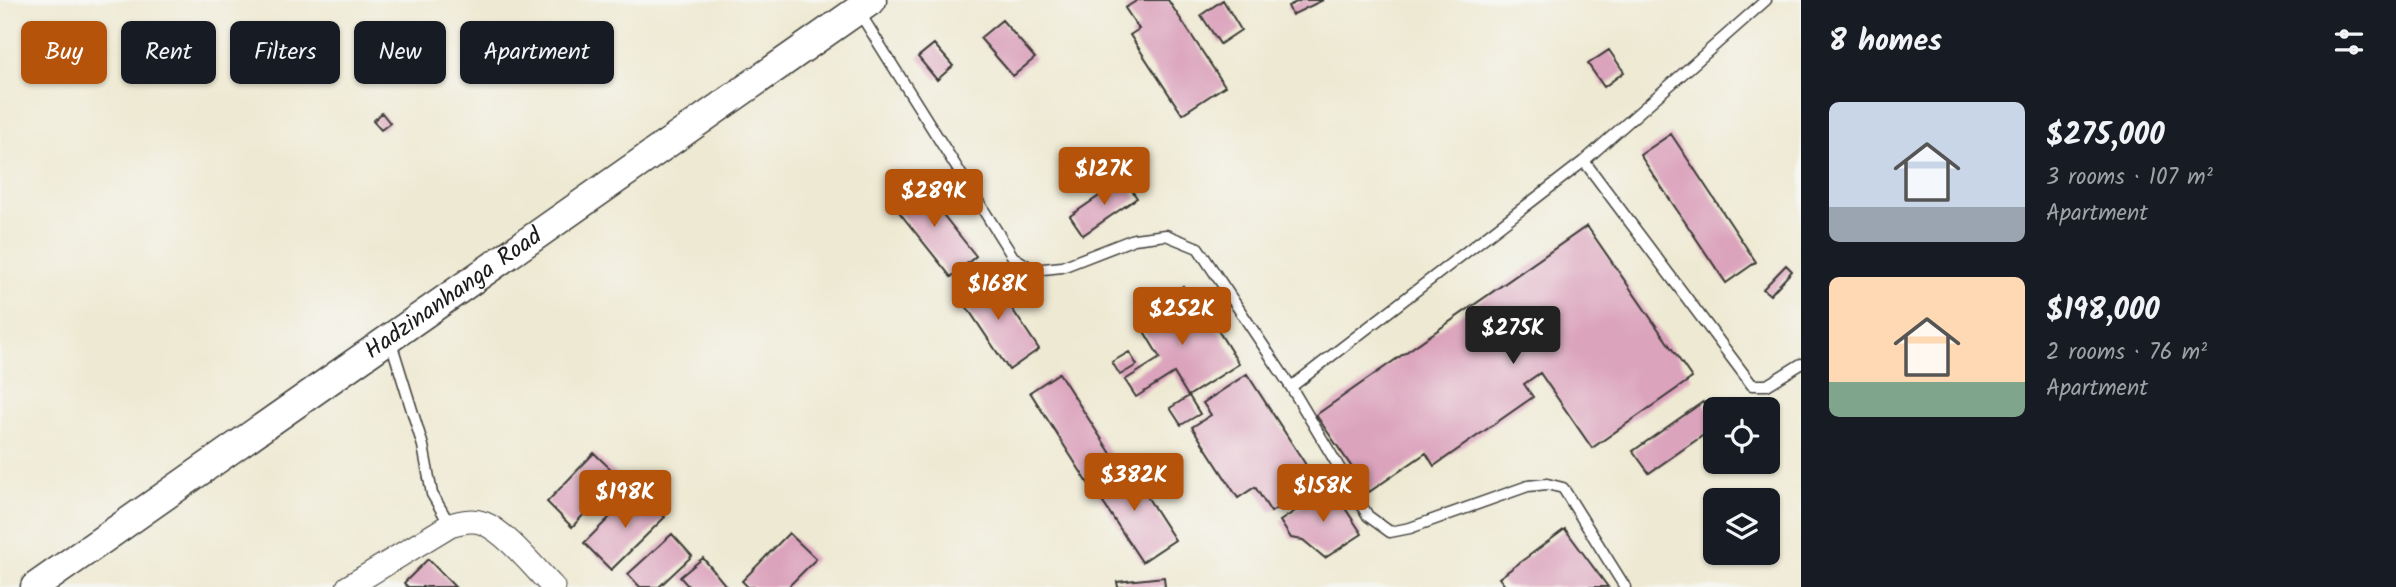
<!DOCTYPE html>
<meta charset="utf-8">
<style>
:root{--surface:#171b24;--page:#242831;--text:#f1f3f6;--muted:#9ea1a6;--accent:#b45309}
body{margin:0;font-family:Kalam,sans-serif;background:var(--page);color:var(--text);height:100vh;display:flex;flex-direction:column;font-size:26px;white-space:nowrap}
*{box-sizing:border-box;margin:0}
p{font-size:23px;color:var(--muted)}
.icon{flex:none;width:38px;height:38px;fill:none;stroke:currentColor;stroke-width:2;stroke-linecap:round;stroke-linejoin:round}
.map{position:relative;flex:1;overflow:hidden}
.side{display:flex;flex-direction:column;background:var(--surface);width:595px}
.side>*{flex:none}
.hud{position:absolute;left:21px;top:21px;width:665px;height:63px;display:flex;gap:14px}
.tools{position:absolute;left:1703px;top:397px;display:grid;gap:14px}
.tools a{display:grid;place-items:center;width:77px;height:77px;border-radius:10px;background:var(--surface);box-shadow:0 2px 5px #0004;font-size:35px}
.price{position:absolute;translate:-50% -60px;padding:0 16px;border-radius:7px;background:var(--accent);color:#fff;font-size:23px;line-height:46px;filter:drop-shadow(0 2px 4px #0008)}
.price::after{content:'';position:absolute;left:50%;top:42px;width:21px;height:16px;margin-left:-10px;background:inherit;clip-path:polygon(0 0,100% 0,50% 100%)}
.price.on{background:#222;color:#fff}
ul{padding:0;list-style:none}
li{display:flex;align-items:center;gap:21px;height:175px;padding:0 28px}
li span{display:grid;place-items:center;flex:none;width:196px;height:140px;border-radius:10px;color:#555}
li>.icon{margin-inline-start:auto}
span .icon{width:84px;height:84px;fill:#fffc;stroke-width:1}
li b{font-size:30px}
h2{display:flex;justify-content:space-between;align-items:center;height:84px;padding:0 28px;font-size:30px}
.tag{padding:0 24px;border-radius:10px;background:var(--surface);box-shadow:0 2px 5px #0004;font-size:24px;line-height:63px}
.tag.on{background:var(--accent);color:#fff}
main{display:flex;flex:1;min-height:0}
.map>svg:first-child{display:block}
</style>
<main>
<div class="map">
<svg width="1801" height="587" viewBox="0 0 1801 587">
<rect width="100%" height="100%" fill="#f6f6f2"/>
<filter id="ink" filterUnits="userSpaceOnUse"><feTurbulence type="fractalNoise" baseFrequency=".0143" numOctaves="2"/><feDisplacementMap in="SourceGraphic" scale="14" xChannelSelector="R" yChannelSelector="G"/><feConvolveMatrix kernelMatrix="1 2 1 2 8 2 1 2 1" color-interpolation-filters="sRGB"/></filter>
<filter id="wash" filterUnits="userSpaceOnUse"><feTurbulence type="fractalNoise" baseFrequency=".00686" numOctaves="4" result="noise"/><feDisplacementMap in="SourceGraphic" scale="28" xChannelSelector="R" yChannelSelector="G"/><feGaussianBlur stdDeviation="1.57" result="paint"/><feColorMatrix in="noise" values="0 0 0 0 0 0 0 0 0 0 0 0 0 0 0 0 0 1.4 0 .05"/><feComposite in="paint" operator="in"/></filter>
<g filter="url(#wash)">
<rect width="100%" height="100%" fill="#eee9d2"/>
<g id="blocks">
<path fill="#dba3bc" d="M1138,0h30l57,86 -43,28 -52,-79 9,-6 -14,-21z
M1223,0l18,30 -21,14 -19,-29z
M1301,0h22l-31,15 -4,-9z
M1002,20l33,38 -22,18 -33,-38z
M934,44l19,22 -16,14 -19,-23z
M1609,50l15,22 -20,15 -16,-23z
M382,113l8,10 -9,7 -8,-9z
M1671,134l85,128 -30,21 -86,-128z
M1124,179l13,19 -54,37 -13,-19z
M917,182l59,74 -25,21 -60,-75z
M1587,226l105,152 -100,70 -52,-75 -16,11 9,13 -99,69 -8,-13 -57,39 -53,-77z
M1786,265l6,6 -22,24 -7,-6z
M988,273l51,76 -30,21 -51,-76z
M1183,286l26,42 5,-4 25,40 -51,32 -14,-23 -38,24 -11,-17 35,-22 -21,-35 20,-12 -5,-6z
M1129,352l8,13 -17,10 -8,-13z
M1059,373l58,90 -29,20 -58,-91z
M1247,374l70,108 -46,30 -16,-25 -17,11 -46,-71 19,-12 -8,-12z
M1189,396l11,18 -19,11 -11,-17z
M1703,402l12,17v8l-66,46 -16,-22z
M594,453l25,24 -47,50 -25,-25z
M1126,464l49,76 -33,22 -50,-76z
M1331,487l31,47 -37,24 -22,-18 -12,-2 -11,-17z
M638,489l27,28 -54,53 -27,-27z
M1565,529l43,58h-102l-7,-9z
M789,533l27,26 -28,28h-40l-6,-6z
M672,534l20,22 -33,31h-19l-12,-13z
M703,558l24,29h-38l-9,-10z
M428,559l27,28h-47l-4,-4z
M1164,577l1,10h-47l-1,-5z"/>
</g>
</g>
<g filter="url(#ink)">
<use href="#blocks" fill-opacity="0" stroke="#3c3b37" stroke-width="2"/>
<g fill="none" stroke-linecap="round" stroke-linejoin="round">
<g stroke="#3c3b37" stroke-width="13">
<path id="service" d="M859,12l154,245 21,13 28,-3 72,-28 32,-4 32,13 93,139 293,-226 182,-161
M1584,161l168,224h15l34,-21
M390,339l33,107 9,48 18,31
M1291,387l77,129 22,16 20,-4 118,-42 19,-2 16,4 62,99"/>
</g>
<g stroke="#3c3b37" stroke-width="25">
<path id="minor" d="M348,587l102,-62c11,-3 22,-6 33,-2 23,9 52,46 70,64"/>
</g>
<g stroke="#3c3b37" stroke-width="31">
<g id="tertiary">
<path id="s1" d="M35,587l837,-587"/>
</g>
</g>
<use href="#service" stroke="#fff" stroke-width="10"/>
<use href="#minor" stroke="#fff" stroke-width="23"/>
<use href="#tertiary" stroke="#fff" stroke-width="28"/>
</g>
</g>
<g text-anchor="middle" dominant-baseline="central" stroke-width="6" stroke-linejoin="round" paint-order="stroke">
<g font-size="24" fill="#1c1c1c" stroke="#f6f6f2">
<text stroke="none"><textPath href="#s1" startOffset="511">Hadzinanhanga Road</textPath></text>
</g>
</g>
</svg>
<div class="tools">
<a><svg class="icon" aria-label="locate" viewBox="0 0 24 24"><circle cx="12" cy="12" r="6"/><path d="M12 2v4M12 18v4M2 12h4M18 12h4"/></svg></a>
<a><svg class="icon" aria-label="layers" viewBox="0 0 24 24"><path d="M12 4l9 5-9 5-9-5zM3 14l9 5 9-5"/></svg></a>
</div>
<b class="price" style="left:1104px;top:207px">$127K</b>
<b class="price" style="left:934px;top:229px">$289K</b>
<b class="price" style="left:998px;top:322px">$168K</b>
<b class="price" style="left:1182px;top:347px">$252K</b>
<b class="price on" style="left:1513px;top:366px">$275K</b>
<b class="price" style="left:1134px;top:513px">$382K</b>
<b class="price" style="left:1323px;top:524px">$158K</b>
<b class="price" style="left:625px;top:530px">$198K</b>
<div class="hud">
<a class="tag on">Buy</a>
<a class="tag">Rent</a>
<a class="tag">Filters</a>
<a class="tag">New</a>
<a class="tag">Apartment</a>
</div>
</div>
<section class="side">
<h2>8 homes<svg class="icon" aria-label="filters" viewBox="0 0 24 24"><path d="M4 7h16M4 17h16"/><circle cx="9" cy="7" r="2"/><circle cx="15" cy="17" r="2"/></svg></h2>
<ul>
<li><span style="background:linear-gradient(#c9d6e8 75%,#9aa5b1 0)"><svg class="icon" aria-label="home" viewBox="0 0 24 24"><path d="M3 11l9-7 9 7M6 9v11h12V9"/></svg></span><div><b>$275,000</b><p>3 rooms · 107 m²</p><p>Apartment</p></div></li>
<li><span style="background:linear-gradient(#ffd9b3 75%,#7fa58c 0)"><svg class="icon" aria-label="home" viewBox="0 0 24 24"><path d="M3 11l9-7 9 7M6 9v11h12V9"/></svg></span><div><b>$198,000</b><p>2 rooms · 76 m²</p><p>Apartment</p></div></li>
</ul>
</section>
</main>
